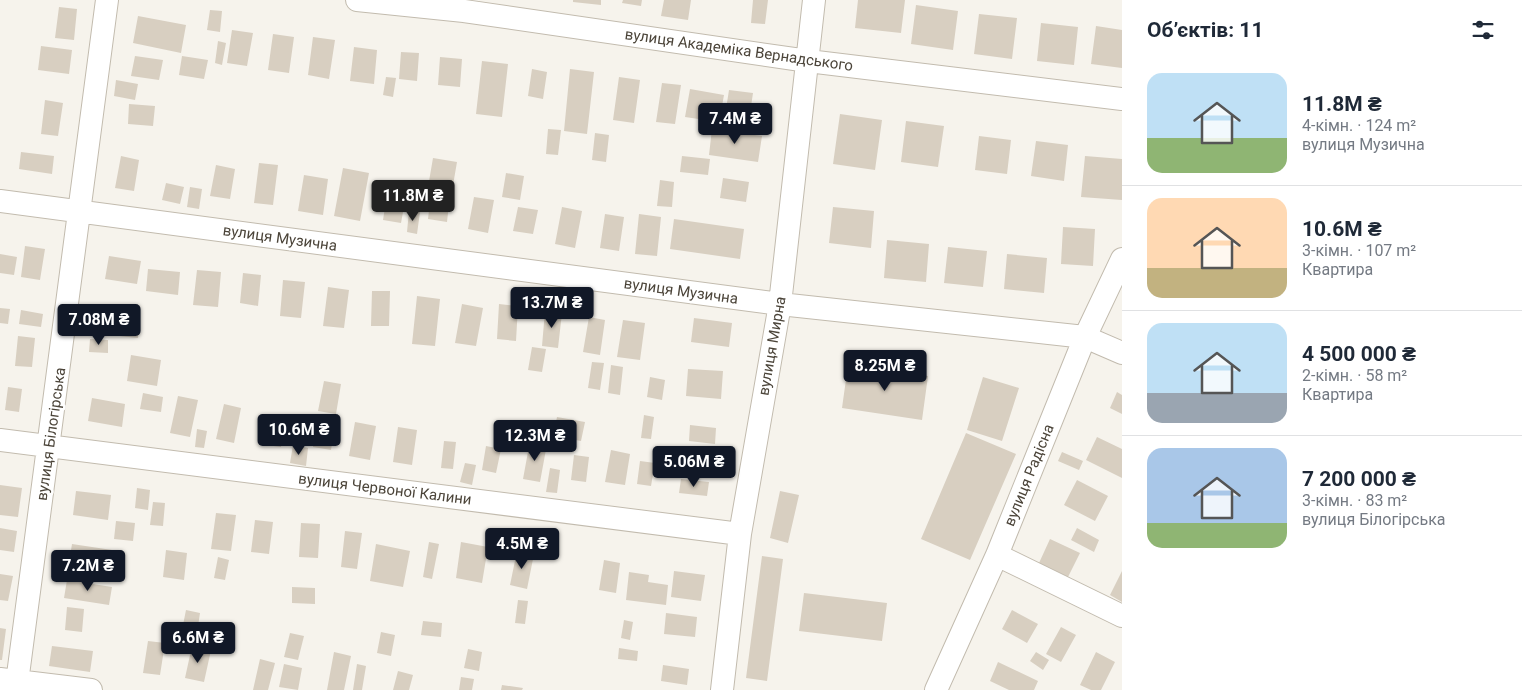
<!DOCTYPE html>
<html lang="uk">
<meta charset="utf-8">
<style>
:root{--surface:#fff;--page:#f6f6f7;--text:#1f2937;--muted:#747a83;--line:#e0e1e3;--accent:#111827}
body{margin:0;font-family:Roboto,sans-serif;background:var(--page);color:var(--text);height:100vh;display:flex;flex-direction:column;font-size:19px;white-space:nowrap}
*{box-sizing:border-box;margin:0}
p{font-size:16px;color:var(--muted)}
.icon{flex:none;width:28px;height:28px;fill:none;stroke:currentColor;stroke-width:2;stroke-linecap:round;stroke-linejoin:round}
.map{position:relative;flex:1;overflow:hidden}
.side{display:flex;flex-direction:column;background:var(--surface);width:400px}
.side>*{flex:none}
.price{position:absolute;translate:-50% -42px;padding:0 11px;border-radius:5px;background:var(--accent);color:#fff;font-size:16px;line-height:32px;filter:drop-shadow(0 1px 2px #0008)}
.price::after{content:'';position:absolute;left:50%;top:30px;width:15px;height:11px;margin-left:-8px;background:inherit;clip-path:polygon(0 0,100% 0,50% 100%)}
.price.selected{background:#222;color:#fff}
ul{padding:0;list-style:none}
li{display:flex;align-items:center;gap:15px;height:125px;padding:0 25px}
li+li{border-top:1px solid var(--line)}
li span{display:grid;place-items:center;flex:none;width:140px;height:100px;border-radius:15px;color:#555}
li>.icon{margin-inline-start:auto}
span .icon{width:60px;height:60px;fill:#fffc;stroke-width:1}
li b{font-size:21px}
h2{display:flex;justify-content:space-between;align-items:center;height:60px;padding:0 25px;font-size:21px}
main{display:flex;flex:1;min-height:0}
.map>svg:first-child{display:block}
</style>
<main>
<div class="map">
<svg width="1122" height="690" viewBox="0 0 1122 690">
<rect width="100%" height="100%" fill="#f6f3ec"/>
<path fill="#d8cfc1" d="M573,0h28v5l-28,-3z
M623,0h19l-1,6 -19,-3z
M664,0h27l-3,20 -27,-4z
M753,0h15l-3,24 -14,-1z
M858,0h47l-4,33 -46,-5z
M916,5l42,6 -5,39 -42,-6z
M59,7l18,2 -3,31 -19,-2z
M210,10l12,1 -2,21 -13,-2z
M979,14l38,4 -5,41 -38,-5z
M138,16l48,9 -5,28 -48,-10z
M1041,23l37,4 -4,38 -37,-4z
M1096,26l26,4v38l-31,-4z
M232,30l21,3 -6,33 -20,-3z
M273,34l21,3 -5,36 -21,-3z
M313,37l22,3 -6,39 -21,-4z
M218,41l8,2 -4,22 -7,-2z
M41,46l31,4 -3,24 -31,-4z
M354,47l23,3 -3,34 -24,-3z
M401,52l18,1 -2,28 -18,-2z
M135,56l28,4 -4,20 -28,-4z
M182,56l26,4 -4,19 -25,-4z
M440,57l22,2 -2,28 -22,-2z
M482,61l26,3 -6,53 -26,-3z
M532,69l15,3 -4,27 -15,-3z
M570,69l24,3 -7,62 -23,-3z
M386,77l10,1 -3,19 -10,-2z
M619,77l21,3 -6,43 -21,-3z
M116,80l22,4 -3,16 -21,-4z
M662,83l19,2 -6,39 -19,-2z
M690,89l34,6 -5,27 -34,-5z
M729,90l24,3 -3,20 -24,-4z
M45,100l18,3 -5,33 -17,-2z
M129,104l26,2 -2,20 -25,-2z
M840,114l42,6 -7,50 -42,-6z
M906,121l38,5 -6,41 -37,-5z
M548,129l13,1 -3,25 -12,-1z
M712,129l50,7 -4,26 -49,-7z
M595,133l14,2 -3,27 -14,-2z
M979,136l32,4 -4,34 -32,-4z
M1036,141l32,4 -4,36 -33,-5z
M21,152l33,4 -2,18 -33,-5z
M121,156l18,4 -5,31 -19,-3z
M682,156l28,3 -2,16 -28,-3z
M1085,156l37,3v41l-41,-3z
M433,158l24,4 -5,29 -24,-4z
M259,163l19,2 -5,40 -19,-2z
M216,165l19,4 -5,30 -20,-3z
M343,168l26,5 -9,48 -26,-5z
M506,173l18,3 -4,24 -18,-3z
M304,175l24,4 -5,36 -25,-4z
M723,178l26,4 -3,20 -26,-4z
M660,180l14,2 -2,25 -15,-1z
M389,182l19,3 -7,38 -18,-3z
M166,183l18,4 -4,17 -18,-4z
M190,187l12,2 -3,20 -12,-2z
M431,193l19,2 -3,27 -19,-3z
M474,197l20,3 -6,33 -20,-4z
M518,207l20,3 -5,24 -20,-3z
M562,207l20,4 -7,37 -20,-4z
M833,207l41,4 -3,37 -42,-5z
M409,211l11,1 -3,22 -10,-2z
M605,214l19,3 -5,34 -19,-3z
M639,214l22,3 -4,39 -22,-2z
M674,219l70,10 -4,30 -70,-10z
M1063,227l32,2 -2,37 -32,-2z
M887,240l42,4 -3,38 -42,-4z
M25,246l20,3 -5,31 -19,-3z
M948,247l39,4 -4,36 -39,-4z
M0,254l17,3 -3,18 -14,-2z
M1007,254l40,4 -3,35 -40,-4z
M109,256l32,5 -4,23 -32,-5z
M148,269l32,3 -2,23 -32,-4z
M197,270l24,2 -3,35 -25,-2z
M243,273l18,2 -3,31 -18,-3z
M283,280l22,2 -4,36 -21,-2z
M328,287l21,3 -5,38 -21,-2z
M372,291h18l-1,35h-18z
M417,296l23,3 -5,47 -23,-2z
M462,304l21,4 -7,38 -21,-3z
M499,304l19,2 -2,35 -19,-2z
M0,308l10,1 -2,15 -8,-1z
M103,308l37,4 -2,26 -37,-4z
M21,310l22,4 -2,13 -22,-3z
M545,311l17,2 -4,35 -16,-2z
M589,317l16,3 -5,35 -17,-3z
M694,318l38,5 -3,24 -38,-5z
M623,320l22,3 -5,37 -23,-3z
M18,336l17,2 -3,29 -17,-1z
M90,339l18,1v13l-19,-1z
M532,347l14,2 -4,23 -14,-2z
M131,355l30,5 -4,26 -30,-5z
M592,362l12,1 -4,27 -12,-2z
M611,365l12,2 -3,28 -12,-2z
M848,365l80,11 -6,44 -80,-12z
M688,369l35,2 -2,28 -35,-3z
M650,377l15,3 -3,20 -15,-3z
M983,377l36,11 -17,53 -35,-11z
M324,381l17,3 -5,30 -18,-3z
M8,387l14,2 -3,23 -14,-2z
M1117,392l5,3v19l-12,-6z
M143,393l20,4 -2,15 -21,-3z
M178,396l20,4 -8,37 -20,-4z
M92,398l33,6 -3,23 -34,-6z
M224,404l17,4 -7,35 -18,-4z
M270,415l15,2 -4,30 -15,-2z
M644,415l10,2 -3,22 -10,-1z
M557,417l28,5 -4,19 -28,-5z
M317,422l18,2 -4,26 -18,-3z
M355,422l21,4 -6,34 -21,-4z
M690,425l26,3 -1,16 -26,-3z
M398,427l19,3 -5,35 -19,-3z
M197,429l10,2 -3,17 -9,-1z
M966,433l50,21 -46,106 -49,-21z
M1097,437l25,12v29l-36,-18z
M444,441l12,1 -3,27 -12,-1z
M530,441l17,3 -7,38 -17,-3z
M293,445l15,3 -2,18 -16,-3z
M486,446l15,3 -5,24 -14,-3z
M611,450l19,4 -5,31 -20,-3z
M1062,452l21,9 -4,9 -21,-9z
M574,455l15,2 -3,25 -15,-2z
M640,461l15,2 -4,23 -14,-2z
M465,463l11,2 -4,20 -12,-3z
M550,468l10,2 -3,23 -11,-1z
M681,479l28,3 -2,14 -28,-3z
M1077,480l31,16 -13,25 -31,-16z
M0,485l22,3 -4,29 -18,-2z
M137,488l13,2 -2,20 -13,-2z
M76,491l35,4 -3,25 -35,-5z
M780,491l19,4 -11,48 -18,-5z
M153,502l12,1 -2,23 -13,-1z
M216,513l20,2 -5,36 -20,-2z
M255,520l18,2 -4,32 -18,-2z
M116,521l19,2 -2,18 -19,-2z
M301,523l19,1 -2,34 -19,-1z
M0,528l17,3 -3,21 -14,-2z
M1077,528l22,12 -5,12 -23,-12z
M345,531l17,2 -5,36 -16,-2z
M1050,539l30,14 -12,24 -29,-14z
M429,542l10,2 -7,35 -9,-2z
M461,542l27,5 -6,36 -26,-5z
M72,544l40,6 -4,25 -40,-6z
M376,544l34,7 -7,36 -33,-6z
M166,550l21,3 -3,27 -21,-3z
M517,551l17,3 -7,35 -17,-4z
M762,556l21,3 -16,122 -21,-3z
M218,557l11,3 -4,20 -11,-2z
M604,560l16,3 -4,30 -17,-3z
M674,571l31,4 -4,26 -30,-4z
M1122,571v31l-12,-7z
M629,572l20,3 -1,7 20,3 -2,20 -40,-5z
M0,574l13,2 -5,25 -8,-1z
M67,580l45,7 -3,18 -45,-7z
M292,587l23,1v16l-23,-1z
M804,593l83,10 -5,38 -83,-10z
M518,600l10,1 -3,23 -10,-1z
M67,607l17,2 -2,23 -17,-2z
M186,610l14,3 -3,20 -15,-3z
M1012,610l26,14 -11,19 -25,-14z
M666,613l31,4 -2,20 -31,-3z
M624,620l9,2 -3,18 -9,-2z
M423,621l19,2 -1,14 -20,-2z
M1061,627l15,8 -15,27 -15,-8z
M0,628l6,1 -4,31h-2z
M381,632l14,3 -4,21 -14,-3z
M290,633l14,3 -6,24 -14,-3z
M148,641l17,2 -5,32 -17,-2z
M52,646l41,5 -3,21 -41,-6z
M192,646l19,4 -7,32 -19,-4z
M619,648l19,3 -1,10 -19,-2z
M468,649l14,3 -3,19 -15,-3z
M334,652l17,4 -7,34h-17z
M1036,652l13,8 -6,10 -13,-9z
M1096,652l19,10 -14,28h-10l-11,-5z
M260,659l15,4 -7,27h-15z
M998,662l40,19 -4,9h-25l-19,-9z
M284,664l18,4 -4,22 -19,-3z
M357,664l9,2 -4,24h-9z
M663,665l26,4 -2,16 -26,-4z
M398,671l15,4 -4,15h-16z
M461,677l13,2 -2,11h-13z
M502,685l21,3 -1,2h-21z"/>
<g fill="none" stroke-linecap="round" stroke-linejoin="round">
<g stroke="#c2bbae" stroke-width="24">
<path id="minor" d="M357,0l107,11 344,50 314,38
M0,201l780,103 305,33 37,16
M0,440l740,94
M997,555l125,61
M0,679l91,11
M16,690l91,-690
M722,690l18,-156 40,-230 34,-304
M936,690l61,-135 88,-218 37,-78"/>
</g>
<use href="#minor" stroke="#fff" stroke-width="22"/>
</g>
<g text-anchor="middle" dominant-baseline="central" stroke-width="5" stroke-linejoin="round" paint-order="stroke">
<g font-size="15" fill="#4b4439" stroke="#fff">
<text transform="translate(739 50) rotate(8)">вулиця Академіка Вернадського</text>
<text transform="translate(280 238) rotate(8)">вулиця Музична</text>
<text transform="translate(681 291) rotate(8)">вулиця Музична</text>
<text transform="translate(772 346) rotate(-80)">вулиця Мирна</text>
<text transform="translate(51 434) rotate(-82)">вулиця Білогірська</text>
<text transform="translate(1029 475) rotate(-68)">вулиця Радісна</text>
<text transform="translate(385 489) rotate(7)">вулиця Червоної Калини</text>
</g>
</g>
</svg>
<b class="price" style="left:735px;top:145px">7.4M ₴</b>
<b class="price selected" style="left:413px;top:222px">11.8M ₴</b>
<b class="price" style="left:552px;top:329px">13.7M ₴</b>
<b class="price" style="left:99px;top:346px">7.08M ₴</b>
<b class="price" style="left:885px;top:392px">8.25M ₴</b>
<b class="price" style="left:299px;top:456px">10.6M ₴</b>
<b class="price" style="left:535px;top:462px">12.3M ₴</b>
<b class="price" style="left:694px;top:488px">5.06M ₴</b>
<b class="price" style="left:522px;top:570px">4.5M ₴</b>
<b class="price" style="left:88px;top:592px">7.2M ₴</b>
<b class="price" style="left:198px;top:664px">6.6M ₴</b>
</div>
<section class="side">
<h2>Об’єктів: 11<svg class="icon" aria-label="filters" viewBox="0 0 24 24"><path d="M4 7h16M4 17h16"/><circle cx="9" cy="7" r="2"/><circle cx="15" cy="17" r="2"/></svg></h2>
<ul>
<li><span style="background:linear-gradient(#bfe0f5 65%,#8fb573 0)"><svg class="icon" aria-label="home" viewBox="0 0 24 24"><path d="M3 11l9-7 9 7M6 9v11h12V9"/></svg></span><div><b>11.8M ₴</b><p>4-кімн. · 124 m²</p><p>вулиця Музична</p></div></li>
<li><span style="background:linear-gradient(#ffd9b3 70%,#c2b280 0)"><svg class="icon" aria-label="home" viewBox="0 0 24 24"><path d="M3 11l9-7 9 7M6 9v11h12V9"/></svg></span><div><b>10.6M ₴</b><p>3-кімн. · 107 m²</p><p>Квартира</p></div></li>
<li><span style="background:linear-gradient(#bfe0f5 70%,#9aa5b1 0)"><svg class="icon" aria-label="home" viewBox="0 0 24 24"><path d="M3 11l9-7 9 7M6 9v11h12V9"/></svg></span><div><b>4 500 000 ₴</b><p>2-кімн. · 58 m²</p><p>Квартира</p></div></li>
<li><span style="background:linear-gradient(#a9c7e8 75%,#8fb573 0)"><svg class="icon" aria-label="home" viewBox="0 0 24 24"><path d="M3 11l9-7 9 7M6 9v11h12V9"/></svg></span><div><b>7 200 000 ₴</b><p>3-кімн. · 83 m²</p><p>вулиця Білогірська</p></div></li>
</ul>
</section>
</main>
